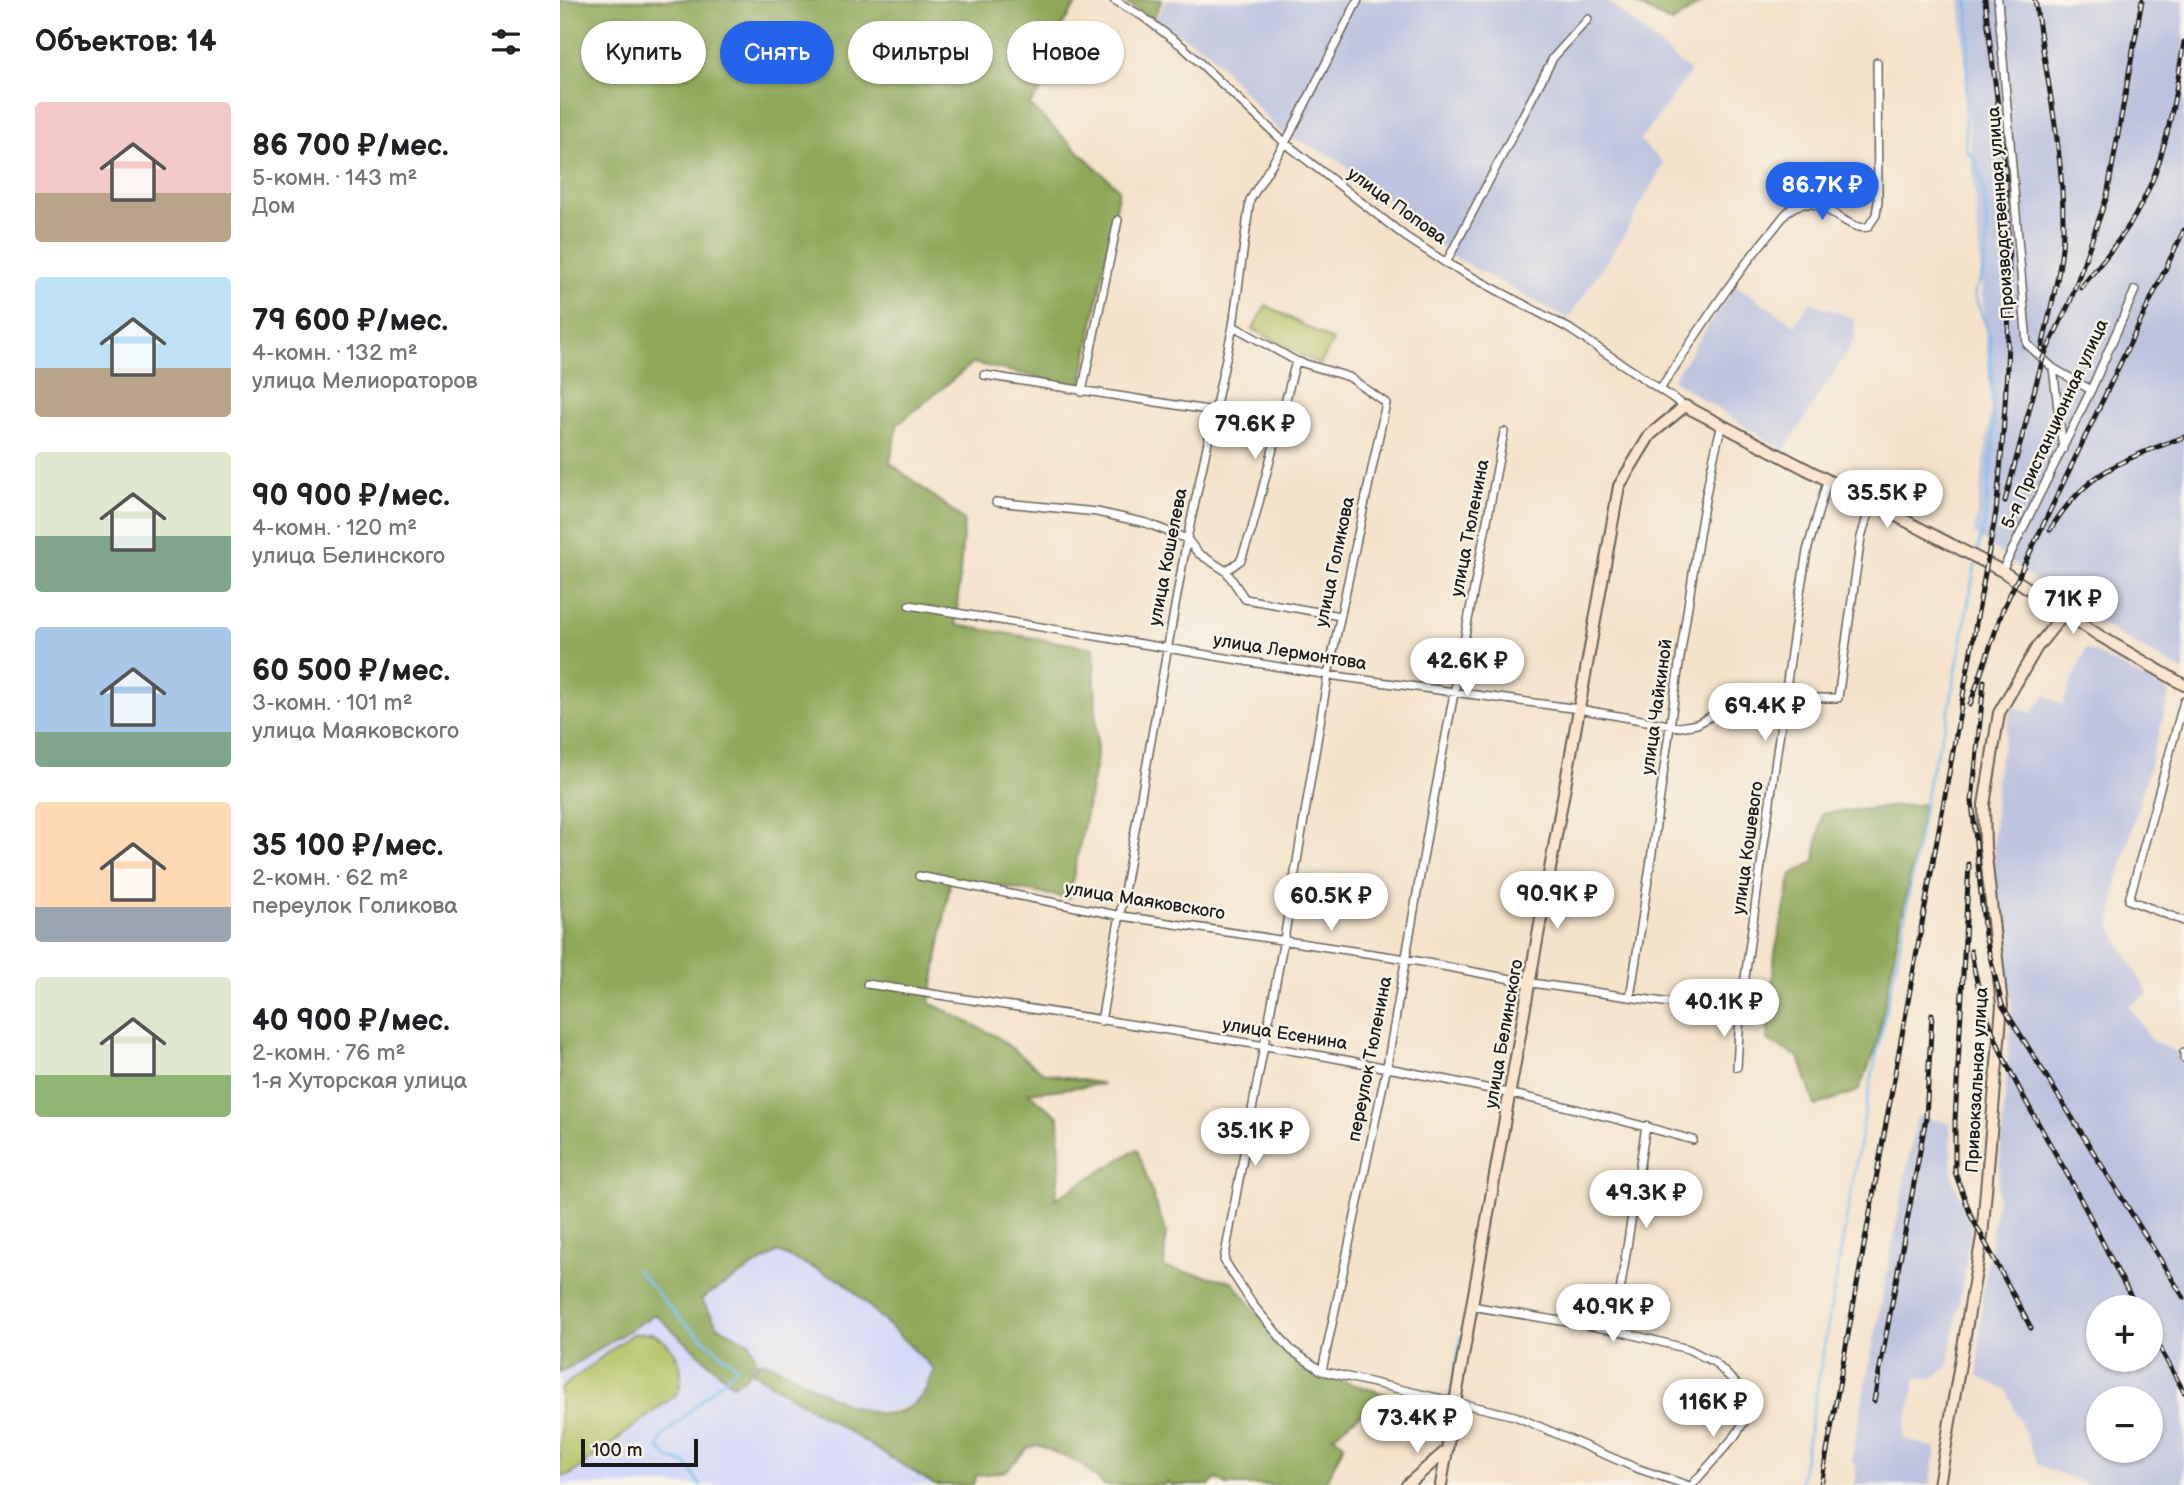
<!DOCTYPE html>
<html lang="ru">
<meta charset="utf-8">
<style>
:root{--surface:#fff;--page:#f2f2f2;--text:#202124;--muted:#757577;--accent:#2563eb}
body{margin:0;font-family:"Balsamiq Sans",sans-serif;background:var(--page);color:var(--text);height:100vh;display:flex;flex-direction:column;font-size:26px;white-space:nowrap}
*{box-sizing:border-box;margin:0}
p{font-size:23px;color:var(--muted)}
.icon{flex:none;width:38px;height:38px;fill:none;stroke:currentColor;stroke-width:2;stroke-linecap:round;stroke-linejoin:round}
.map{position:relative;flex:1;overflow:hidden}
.side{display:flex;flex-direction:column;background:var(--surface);width:560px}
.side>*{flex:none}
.banner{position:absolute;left:21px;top:21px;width:665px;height:63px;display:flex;gap:14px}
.controls{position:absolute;left:1526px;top:1295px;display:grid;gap:14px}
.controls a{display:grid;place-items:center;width:77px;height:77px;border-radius:50%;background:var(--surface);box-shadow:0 2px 5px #0004;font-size:35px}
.scale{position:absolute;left:21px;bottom:18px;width:117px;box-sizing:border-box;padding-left:7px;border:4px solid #1c1c1c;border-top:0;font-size:19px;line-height:24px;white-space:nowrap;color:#1c1c1c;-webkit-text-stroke:5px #f7f3e8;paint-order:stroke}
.price{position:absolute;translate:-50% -60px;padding:0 16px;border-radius:24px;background:#fff;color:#222;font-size:23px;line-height:46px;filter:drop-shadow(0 2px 4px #0008)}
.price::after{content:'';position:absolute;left:50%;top:42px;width:21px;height:16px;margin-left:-10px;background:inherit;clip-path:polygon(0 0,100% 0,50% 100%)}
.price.active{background:var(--accent);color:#fff}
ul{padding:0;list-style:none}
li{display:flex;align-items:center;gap:21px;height:175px;padding:0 35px}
li span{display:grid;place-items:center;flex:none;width:196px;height:140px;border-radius:7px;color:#555}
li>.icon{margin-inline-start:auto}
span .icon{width:84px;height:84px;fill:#fffc;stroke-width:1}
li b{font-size:30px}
h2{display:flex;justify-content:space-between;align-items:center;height:84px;padding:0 35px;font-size:30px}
.chip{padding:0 24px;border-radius:32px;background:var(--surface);box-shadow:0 2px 5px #0004;font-size:24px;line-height:63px}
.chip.active{background:var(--accent);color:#fff}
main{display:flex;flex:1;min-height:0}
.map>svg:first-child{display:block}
</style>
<main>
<section class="side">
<h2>Объектов: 14<svg class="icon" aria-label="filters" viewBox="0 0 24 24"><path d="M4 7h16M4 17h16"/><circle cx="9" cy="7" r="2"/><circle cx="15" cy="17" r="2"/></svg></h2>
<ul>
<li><span style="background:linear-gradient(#f6c9c9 65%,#b9a48a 0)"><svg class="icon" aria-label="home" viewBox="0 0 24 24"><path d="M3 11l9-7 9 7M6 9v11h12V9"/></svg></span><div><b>86 700 ₽/мес.</b><p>5-комн. · 143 m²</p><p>Дом</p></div></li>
<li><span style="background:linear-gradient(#bfe0f5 65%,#b9a48a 0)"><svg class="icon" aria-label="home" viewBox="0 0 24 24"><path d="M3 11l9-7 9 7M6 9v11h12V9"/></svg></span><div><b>79 600 ₽/мес.</b><p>4-комн. · 132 m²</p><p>улица Мелиораторов</p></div></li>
<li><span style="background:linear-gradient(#dfe7d0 60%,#7fa58c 0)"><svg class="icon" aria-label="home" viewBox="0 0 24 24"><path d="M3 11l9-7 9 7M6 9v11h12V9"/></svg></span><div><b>90 900 ₽/мес.</b><p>4-комн. · 120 m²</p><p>улица Белинского</p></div></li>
<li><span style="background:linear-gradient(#a9c7e8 75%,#7fa58c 0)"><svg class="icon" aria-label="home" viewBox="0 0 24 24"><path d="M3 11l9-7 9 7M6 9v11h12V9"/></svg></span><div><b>60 500 ₽/мес.</b><p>3-комн. · 101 m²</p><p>улица Маяковского</p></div></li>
<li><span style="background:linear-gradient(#ffd9b3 75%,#9aa5b1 0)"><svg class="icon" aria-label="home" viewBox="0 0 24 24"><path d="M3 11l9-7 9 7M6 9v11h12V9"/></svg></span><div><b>35 100 ₽/мес.</b><p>2-комн. · 62 m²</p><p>переулок Голикова</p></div></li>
<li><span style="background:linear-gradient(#dfe7d0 70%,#8fb573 0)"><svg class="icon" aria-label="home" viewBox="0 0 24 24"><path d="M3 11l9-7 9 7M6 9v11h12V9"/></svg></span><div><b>40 900 ₽/мес.</b><p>2-комн. · 76 m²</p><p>1-я Хуторская улица</p></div></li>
</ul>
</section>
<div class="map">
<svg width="1624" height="1485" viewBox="0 0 1624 1485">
<rect width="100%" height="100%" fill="#f7f3e8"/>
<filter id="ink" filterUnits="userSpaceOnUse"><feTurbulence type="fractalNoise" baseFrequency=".0143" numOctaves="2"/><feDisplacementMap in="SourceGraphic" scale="14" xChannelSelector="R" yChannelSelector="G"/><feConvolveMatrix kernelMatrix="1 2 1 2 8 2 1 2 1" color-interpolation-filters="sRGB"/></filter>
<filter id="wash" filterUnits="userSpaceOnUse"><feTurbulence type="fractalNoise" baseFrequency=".00686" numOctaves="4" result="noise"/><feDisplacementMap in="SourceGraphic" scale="28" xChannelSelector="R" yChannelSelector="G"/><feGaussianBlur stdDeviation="1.57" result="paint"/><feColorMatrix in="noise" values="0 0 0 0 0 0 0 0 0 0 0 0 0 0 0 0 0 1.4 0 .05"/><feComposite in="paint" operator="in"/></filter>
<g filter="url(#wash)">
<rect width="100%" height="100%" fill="#f5e2ca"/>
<path fill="#d4d8f9" d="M218,1252l65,29 91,87 -13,29 -10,8 -27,7 -34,-6 -85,-44h-7l-6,10 183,113h-375v-112l95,-59 79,71 12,-8 4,-34 -32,-17 -18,-27z"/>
<path fill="#bdc3de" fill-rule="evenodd" d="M606,0h440l85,72 -51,68 24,23 -40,72 -56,84 -116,-63 -49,-45 -69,-54 -55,-26 -71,-80 -53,-31z
M1400,0h224v672l-122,-70 -88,-69 17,-124z
M1176,285l59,40 15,-23 45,17v20l-71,112 -112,-71z
M1526,648l84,44 -54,195 -5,40 38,68 -20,10 23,36 32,14v430h-94l-52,-20 -31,-74 -29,-15 4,-79 15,-96 15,-197 -19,-127 3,-100 16,-71 20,7 13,-18 17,10zM1538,1307h53v53h-53zM1538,1398h53v53h-53z
M1357,1116l33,7 2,53 20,51 -24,139 -15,12h-17l-13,61 33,9 -6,37h-77l3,-6v-15l-5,-3 3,-16z"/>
<path fill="#b3c163" stroke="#686e40" stroke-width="2" d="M706,305l67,36 -13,24 -67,-36z
M93,1333c24,15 33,32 25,60l-108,82 -10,2v-88l72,-55z"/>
<path fill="#8ea759" stroke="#55623a" stroke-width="2" d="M0,0h519l-24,36 13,21 -39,48 90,84 -38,198 -108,-24 -76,62 -7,38 74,57 -8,105 138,23 3,110 -28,140 -118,-20 -21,125 66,33 48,37 60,11 -76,9 31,24 1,50 -5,32 82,-50 29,84 -2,35 68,13 56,71 32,23 66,19 -53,42 11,8 -17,36 -10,5h-90l-10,-6 -8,6h-38l-3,-3 -4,3h-60l-23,-21 -43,-19 -10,3 -22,23 -30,5 -3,9h-38l-183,-113 6,-10h7c40,12 113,82 155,36 7,-7 10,-20 14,-29l-91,-88 -65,-29 -77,47 17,27 32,17 6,15 -10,19 -13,8 -78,-71 -95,59z
M560,0h42l-9,19z
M1069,0h76l-33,23z
M1364,804l-49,248 -17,39 -43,15 -16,-49 -32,-16 8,-88 17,-79 23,-13 7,-48z"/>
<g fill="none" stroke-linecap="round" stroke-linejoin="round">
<path stroke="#73bbeb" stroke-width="2.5" d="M1408,0c3,50 -5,99 -2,149 23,19 22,85 19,114 -1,10 -7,22 -11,31l16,42 4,100 -9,82 -8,36
M77,1270l45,51 55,46 -76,71 -2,10 10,10 18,6 13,21
M881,1450l20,-114
M876,1485l3,-25
M1240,1485l67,-385 35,-165 28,-161 18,-58 28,-155"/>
</g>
</g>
<g filter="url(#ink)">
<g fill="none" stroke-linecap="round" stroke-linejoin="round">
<g stroke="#686159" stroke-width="10">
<path id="street" d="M554,0l28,16 40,30 103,97 121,94 40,26 122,65 117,78
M1438,0l29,344 26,24 38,22
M886,263l107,-205 35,-39
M673,326l63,35 53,16 37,26 -58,272 -44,264 -60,321 29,45 38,45 31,21 193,45 121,52 51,17
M1493,368l10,81
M424,375l230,36
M1100,389c36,-53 70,-109 112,-158 6,-7 14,-20 22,-24 29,-15 52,26 74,20l8,-12 2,-14 -1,-139
M522,392l36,-172
M436,502l101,10 49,11 41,16 11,14 28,18 19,28 95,17
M666,571l15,-11 11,-31 44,-168
M1442,571l89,-181 44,-100
M349,605l419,70 251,34 101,18 17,-3 47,-26h94l23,-161 10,-33
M1624,701l-55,199 55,21
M359,876l203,40 284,43 126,24 208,30
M307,984c277,43 556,78 826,156
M1070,997c21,-128 37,-257 57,-385 10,-63 18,-126 35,-188
M541,1021l86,-482 46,-213 17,-126 39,-64 69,-136
M1624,1052v6
M1177,1067l3,-54 57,-402 10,-60 20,-69
M911,1306l143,24 74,19 26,13 36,35 4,9 -19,30 -43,49
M1054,1330l32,-204
M762,1371l65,-305 42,-242 75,-392"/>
</g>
<g stroke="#686159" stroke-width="14">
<path id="secondary" d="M847,1485l40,-35
M881,1485c56,-333 119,-666 178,-999l31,-51 35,-29 317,165 98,65 84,49
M1379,1485l43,-248 20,-232 -17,-158 -1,-42 15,-92 38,-66 29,-36"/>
</g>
<use href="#street" stroke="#fff" stroke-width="7"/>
<use href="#secondary" stroke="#fbe5cf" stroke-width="10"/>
<g stroke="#1c1c1c" stroke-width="5">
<path id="rail" d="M1475,0c11,75 29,153 28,228 0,41 -14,82 -21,122
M1521,288c19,-25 40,-47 55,-74 31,-53 38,-113 48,-172
M1445,501l38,-143 27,-56 37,-106 35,-196
M1490,530c36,-59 73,-70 134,-93
M1424,681l-12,120 13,135 17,69 182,293
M1410,705l33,-96 181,-379
M1409,864l-14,257v51l16,44 60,112
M1411,951c12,82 51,144 91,214 27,46 48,96 75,142
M1591,1332l33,60
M1314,1401l52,-283 6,-104
M1261,1485l175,-973c11,-104 16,-206 11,-310 -3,-67 -15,-135 -22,-202"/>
</g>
<use href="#rail" stroke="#f7f3e8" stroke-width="2.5" stroke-dasharray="8" stroke-linecap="butt"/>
</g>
</g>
<g text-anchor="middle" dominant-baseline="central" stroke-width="5" stroke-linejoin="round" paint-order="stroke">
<g font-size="18" fill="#1c1c1c" stroke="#f7f3e8">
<text transform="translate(837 206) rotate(36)">улица Попова</text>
<text transform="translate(1441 213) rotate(-94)">Производственная улица</text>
<text transform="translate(1495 424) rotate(-65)">5-я Пристанционная улица</text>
<text transform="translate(910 528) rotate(-79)">улица Тюленина</text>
<text transform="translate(608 557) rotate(-79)">улица Кошелева</text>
<text transform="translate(775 562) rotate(-78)">улица Голикова</text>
<text transform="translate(730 652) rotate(9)">улица Лермонтова</text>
<text transform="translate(1097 707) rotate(-82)">улица Чайкиной</text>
<text transform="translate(1188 848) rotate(-82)">улица Кошевого</text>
<text transform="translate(585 901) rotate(9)">улица Маяковского</text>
<text transform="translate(725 1034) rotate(9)">улица Есенина</text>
<text transform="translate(944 1034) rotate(-80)">улица Белинского</text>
<text transform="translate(810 1059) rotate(-79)">переулок Тюленина</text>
<text transform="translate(1417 1080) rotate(-87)">Привокзальная улица</text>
</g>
</g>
</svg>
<div class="controls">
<a>+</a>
<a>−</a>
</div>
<div class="scale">100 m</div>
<b class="price active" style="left:1262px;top:222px">86.7K ₽</b>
<b class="price" style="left:695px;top:461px">79.6K ₽</b>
<b class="price" style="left:1327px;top:530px">35.5K ₽</b>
<b class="price" style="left:1513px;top:636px">71K ₽</b>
<b class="price" style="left:907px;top:698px">42.6K ₽</b>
<b class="price" style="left:1205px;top:743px">69.4K ₽</b>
<b class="price" style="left:997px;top:931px">90.9K ₽</b>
<b class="price" style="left:771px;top:933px">60.5K ₽</b>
<b class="price" style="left:1164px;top:1039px">40.1K ₽</b>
<b class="price" style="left:695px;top:1168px">35.1K ₽</b>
<b class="price" style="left:1086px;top:1230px">49.3K ₽</b>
<b class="price" style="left:1053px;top:1344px">40.9K ₽</b>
<b class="price" style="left:1153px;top:1439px">116K ₽</b>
<b class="price" style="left:857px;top:1455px">73.4K ₽</b>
<div class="banner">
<a class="chip">Купить</a>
<a class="chip active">Снять</a>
<a class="chip">Фильтры</a>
<a class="chip">Новое</a>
</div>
</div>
</main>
